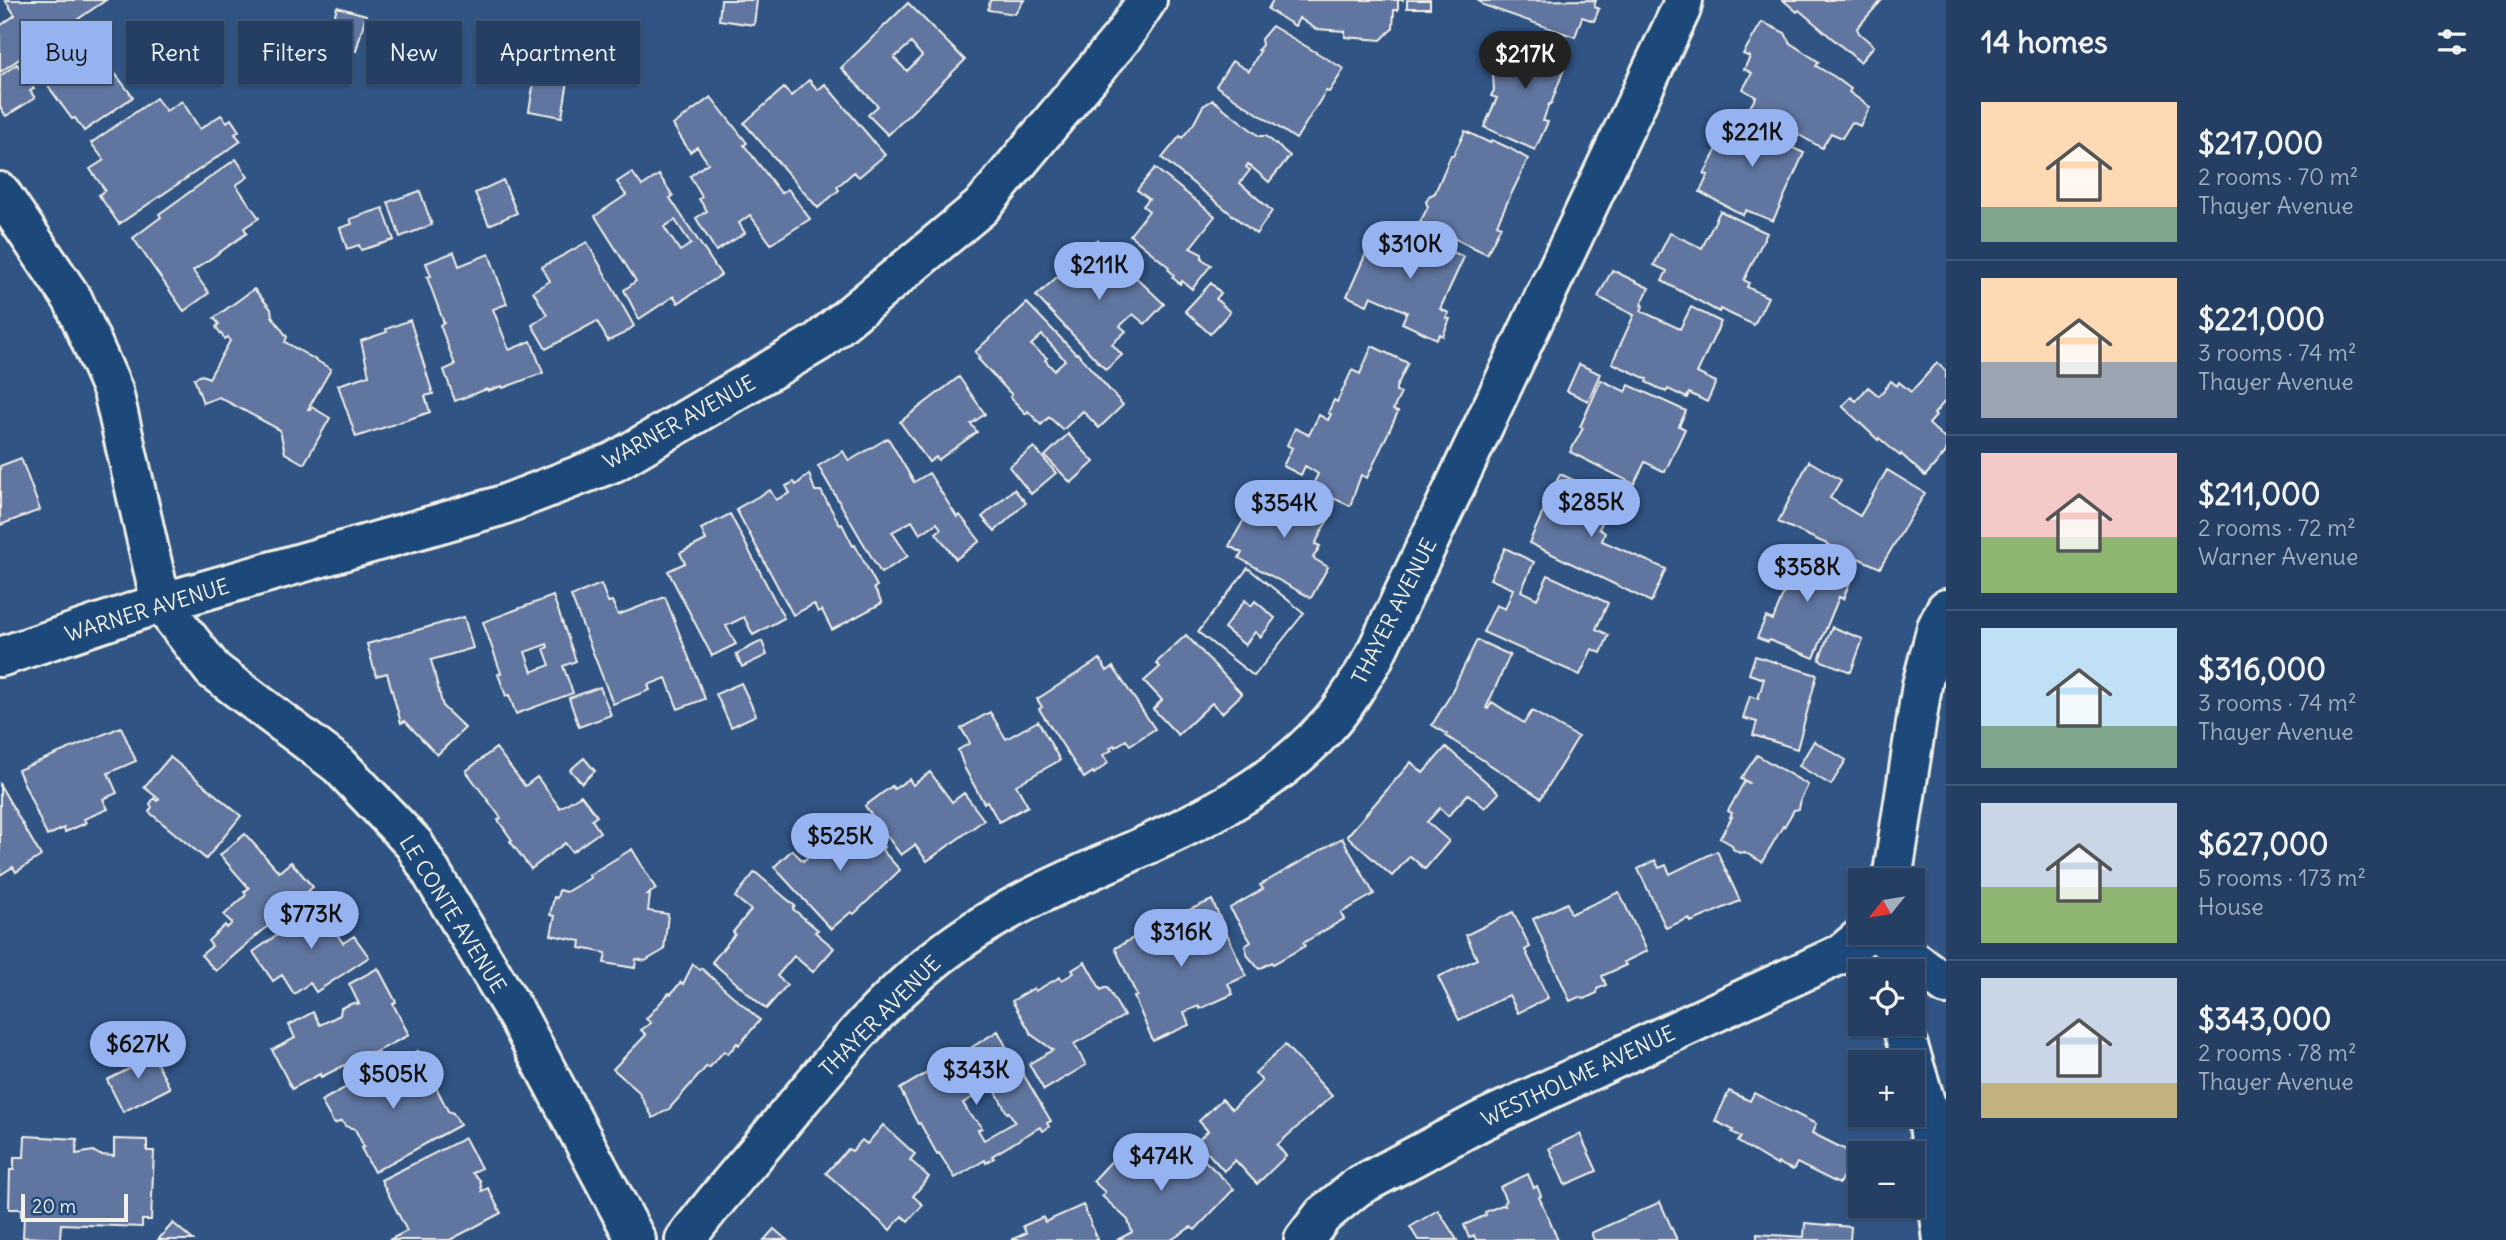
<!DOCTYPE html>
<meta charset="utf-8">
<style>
:root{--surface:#243f63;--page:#304a6c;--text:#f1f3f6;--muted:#a3afbe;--line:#415878;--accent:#95b2f1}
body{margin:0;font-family:Delius,sans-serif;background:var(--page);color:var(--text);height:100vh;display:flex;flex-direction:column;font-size:26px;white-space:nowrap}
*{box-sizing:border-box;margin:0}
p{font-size:23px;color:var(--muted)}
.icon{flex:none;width:38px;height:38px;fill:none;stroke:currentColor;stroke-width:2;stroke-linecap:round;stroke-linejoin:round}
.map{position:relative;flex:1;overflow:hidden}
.drawer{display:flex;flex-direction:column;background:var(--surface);width:560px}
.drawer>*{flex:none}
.hud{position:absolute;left:21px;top:21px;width:665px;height:63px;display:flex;gap:14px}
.needle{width:46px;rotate:240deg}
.tools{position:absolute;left:1848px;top:868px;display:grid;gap:14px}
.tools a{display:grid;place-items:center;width:77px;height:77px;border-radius:0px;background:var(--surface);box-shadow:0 2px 5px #0004,0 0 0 2px var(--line);font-size:35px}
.scale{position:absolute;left:21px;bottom:18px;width:107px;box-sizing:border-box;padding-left:7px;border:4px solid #f4f1e8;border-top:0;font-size:19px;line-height:24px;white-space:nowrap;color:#f4f1e8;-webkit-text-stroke:5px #1f4a7a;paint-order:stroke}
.price{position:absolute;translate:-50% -60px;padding:0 16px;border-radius:24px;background:var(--accent);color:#111;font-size:23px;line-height:46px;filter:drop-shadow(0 2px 4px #0008)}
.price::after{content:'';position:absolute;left:50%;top:42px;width:21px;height:16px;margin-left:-10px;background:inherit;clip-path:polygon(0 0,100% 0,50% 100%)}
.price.on{background:#222;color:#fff}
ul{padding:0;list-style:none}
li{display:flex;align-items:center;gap:21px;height:175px;padding:0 35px}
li+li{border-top:2px solid var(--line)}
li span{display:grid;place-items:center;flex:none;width:196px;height:140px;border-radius:0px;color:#555}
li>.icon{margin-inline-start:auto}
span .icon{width:84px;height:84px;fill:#fffc;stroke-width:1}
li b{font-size:30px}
h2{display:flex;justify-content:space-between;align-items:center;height:84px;padding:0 35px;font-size:30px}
.tag{padding:0 24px;border-radius:0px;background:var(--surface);box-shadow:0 2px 5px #0004,0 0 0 2px var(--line);font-size:24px;line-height:63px}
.tag.on{background:var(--accent);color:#111}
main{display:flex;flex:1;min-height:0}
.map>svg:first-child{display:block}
</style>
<main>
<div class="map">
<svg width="1946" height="1240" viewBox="0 0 1946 1240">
<rect width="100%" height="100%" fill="#305484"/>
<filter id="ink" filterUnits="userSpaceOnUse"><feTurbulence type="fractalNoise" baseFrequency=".0143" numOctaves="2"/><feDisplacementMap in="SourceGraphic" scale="14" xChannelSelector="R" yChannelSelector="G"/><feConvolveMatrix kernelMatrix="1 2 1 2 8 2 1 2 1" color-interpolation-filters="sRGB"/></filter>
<g filter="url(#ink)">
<path fill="#6174a0" stroke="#f4f1e8" stroke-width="2" fill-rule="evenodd" d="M5,0h101l-106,72v-46l15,-11z
M721,0h36l-3,25 -35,-5z
M990,0h34l-9,14 -27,-4z
M1273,0h131h-6v10h-4l-1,18 -12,12 -36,-3v-6l-29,-2 -17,-11 -4,8 -27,-17z
M1407,0h23v8h-23z
M1596,0l-2,7 5,2 -5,12 -12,-4 -7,20 -92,-32 -4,-4z
M1783,0h99l-25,28 2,5 15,13 -14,16 -61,-52 -2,2z
M908,3l57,57 -77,75 -20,-20 10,-9 -37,-38zM911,43l11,13 -15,15 -13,-13z
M337,7l29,8 -10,36 -29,-8z
M1762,22l23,11 5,10 29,19 -3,4 19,11 16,12 -2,3 21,15 -10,19 -8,-4 -10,16 -11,-5 -9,15 -72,-41 6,-10 -13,-8 9,-16 -8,-4 6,-12 -7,-3z
M1272,26l72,43 -15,23 -3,-1 -30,48 -80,-53 16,-25 17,10 11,-20 -2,-1 4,-5 -1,-6z
M81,29l52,68 -49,34 -9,-13 -3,1 -32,-44 4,-3 -8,-13 30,-24 2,3z
M1527,35l18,9v-2l8,3 -1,4 17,6 -18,49h-2l-6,17 5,1 -13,28 -51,-23 13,-29 -6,-2 3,-6 -1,-15 4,-12 8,-10 9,-5 2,-5 7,2z
M17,64l17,25 -4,2 5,7 -29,18 -6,-9v-31z
M535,75l33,6 -6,36 -33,-6z
M809,80l9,10 7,-6 60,71 -26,22 -5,-5 -17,15 2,3 -21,18 -74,-85 40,-35 7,8z
M711,97l36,46 -3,2 37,48 7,-4 22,30 -39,25 -21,-29 -11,8 6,10 -29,18 -20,-33 11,-7 -8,-12 3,-2 -12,-21 18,-13 -11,-16 -7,5 -17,-27z
M156,98l10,13 16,-10 18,28 21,-14 6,7 4,-3 8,12 -4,3 6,7 -122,83 -20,-29 6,-5 -15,-21 14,-9 -13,-17z
M1213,100l46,36h7l24,20 -21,26 -21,-18 -2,3 4,3 -10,13 32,28 -16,23 -94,-76 18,-22 2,2 12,-15 9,-17z
M1735,114l62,27 -4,7 11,5 -31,68 -27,-11 -3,5 -43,-23 8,-17 -4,-1z
M1465,131l25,12 2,-3 17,8 19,11 -31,65 4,2 -14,28 -67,-32 8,-15 -2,-5 3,-6 6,-3 16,-38 2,1z
M236,159l12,18 -12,8 23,33 -15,10 3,5 -54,38 16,22 -25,18 -51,-73 28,-21 -2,-3z
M1155,168l60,48 -25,32 12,6v5l9,6 -19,24 -10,-8 -2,3 -8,-7 2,-2 -6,-6 1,-2 -39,-32 19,-24 -6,-5 6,-7 -12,-9z
M632,172l10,14 17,-11 14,21 -3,2 51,77 -43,28 -4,-7 -35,23 -15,-29 12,-9 -41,-65 31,-21 -9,-13zM675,220l16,24 -11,7 -16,-24z
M503,180l14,33 -28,12 -14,-32z
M420,191l12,34 -32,12 -12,-35z
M383,208l11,32 -33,10 -2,-5 -12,4 -7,-21 12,-4 -2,-5z
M1720,211l47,22 -23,47 5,3 -2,4 21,10 -14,28 -34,-16 -1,3 -57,-31 5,-10 -13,-6 16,-32 32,15z
M1398,227l66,30 -24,52 9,4 -3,5 4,1 -7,17 -3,-2 -3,5 -35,-16 5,-11 -36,-16 -4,9 -20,-9 20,-45 17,8z
M1097,240l67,64 -19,20 -12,-10 -13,12 6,5 -14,13 10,11 -16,15 -70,-74 21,-19 3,2 19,-17 -3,-3 8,-11z
M587,242l47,84 -9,7 -17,8 -11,-20 -51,28 -14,-24 15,-10 -14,-24 17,-10 -8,-14z
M454,252l5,14 30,-12 18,50 -14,5 16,41 22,-9 12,32 -40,15 -1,-2 -14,5 -1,-2 -32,12 -11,-31 11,-5 -15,-40 4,-2 -17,-46 4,-1 -5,-13z
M1612,270l37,18 -8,17 2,1 -2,5 39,18 11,-22 30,15 -24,51 19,9 -9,20 -18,-9 -2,5 -19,-9 -2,3 -20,-10 1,-3 -35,-16 22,-48 -36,-18z
M1211,283l10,10 -5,6 14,13 -20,22 -25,-23z
M254,289l17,20 1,7 15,21 -2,5 46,27 -23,40 2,1 2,-3 18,11 -26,46 -19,-11 -5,-23 -61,-33 -16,6 -9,-25 8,-3 7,3 21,-37 -2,-4 -3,2 -9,-12 3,-3 -5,-6z
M1027,303l49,51 1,-1 46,52 -24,23 -16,-17 -20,19 -14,-13 -8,8 -13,-14 -2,3 -16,-17 2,-2 -34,-36 2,-2 -5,-5zM1042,335l23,25 -11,10 -9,-10 2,-2 -16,-13z
M410,320l23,74 -8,2 5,16 -74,25 -18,-52 31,-10 -8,-34 26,-9 -1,-3z
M1372,346l36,17 -12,25v3l5,2 -8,17 5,2 -31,66 -6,-3 -11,31 -39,-18 7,-14 -6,-4 -7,-4 -4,9 -18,-9 9,-18 -5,-3 8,-17 14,7 10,-20 9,5 3,-6 -3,-1 6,-13 3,2 15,-32 8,4z
M1937,363l9,8v29l-12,14 2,2 -7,8 17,16v12l-21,24 -24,-22 -1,2 -21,-18 -1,2 -36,-34 9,-9 5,4 12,-14 11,9 12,-15 6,5 2,-4 12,10z
M1579,364l21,10 -12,27 -21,-10z
M959,377l26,37 -14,10 6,8 -39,28 -2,-3 -7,5 -29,-40z
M1601,380l25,12 3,-7 57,26 -7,15 6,3 -20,43 -20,-10 -11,22 -64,-32 12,-22 1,-2 -3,-1z
M1068,434l26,28 -23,21 -26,-27z
M888,438l26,44 15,-9 28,44 3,-2 20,26 -24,18 -20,-26 5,-4 -4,-6 -17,11 -8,-13 -20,11 16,24 -27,17 -63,-107 25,-15 6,10z
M1034,447l22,26 -25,21 -22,-27z
M21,458l19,52 -40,15v-59z
M1809,461l32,19 -11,18 30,18 27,-46 38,23 -45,75 -102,-46z
M809,474l6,17h6l19,34 2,-1 11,22 2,-1 22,41 -3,2 8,15 -50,27 -10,-20 -4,2 -4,-8 -21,11 -57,-106 34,-19 6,10 14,-7 -4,-7 8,-4 2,3z
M1560,474l42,19 -2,3 12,5 -13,28 6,4 -3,8 64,28 -15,33 -122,-59z
M1014,489l12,14 -31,28 -13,-14z
M1286,489l46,25 -11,17h1l-7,13 5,2 -7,12 15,9 -17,31 -72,-40 3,-5 -13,-7 30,-53 20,8z
M730,514l54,104 -31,17 -9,-18 -18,9 10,18 -24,12 -44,-85 17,-8 -5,-10 26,-13 -5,-11z
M1505,548l29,14 -13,29 16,8 11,-24 60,28 -12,26 13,6 -8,18 -9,-4 -12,26 -97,-43 13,-27 9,4 8,-20 -23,-10z
M1801,549l46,19v-2l8,3 -12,30 -4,-2 -25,61 -45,-18 -1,2 -11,-4 9,-21 7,3z
M1248,568l56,45 -50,63 -56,-44zM1245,600l6,6 4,-5 20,17 -14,19 -6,-5 -10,13 -21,-17z
M1248,568l56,45 -50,63 -56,-44z
M601,584l7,18 4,-1 6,14 47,-18 40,102 -27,10 -12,-31 -18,7 2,5 -37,14 -42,-108z
M553,596l23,65 -13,5 10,27 -57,21 -7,-19 -3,1 -8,-22 3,-1 -18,-51zM547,644l1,3 -4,2 6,16 -18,7 -7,-20z
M464,617l9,31 -42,12 12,47 22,21 -28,27 -32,-34 -4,2 -14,-50 -11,3 -9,-32z
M1832,627l31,12 -12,33 -32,-12z
M1186,635l56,59 -20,19 -10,-10 -34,32 -25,-26 9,-9 -18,-19 16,-14 -4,-4z
M1477,640l33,15 -24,53 2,1 4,-7 32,21 8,-12 46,26 -37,61 -95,-62 1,-2 -15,-9 16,-26z
M762,641l5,14 -25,12 -6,-13z
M1755,656l62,19 -20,74 -44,-14 4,-13 -14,-4 7,-22 8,3 6,-20 -15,-5z
M1100,659l7,12 6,-4 42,62 -25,16 -4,-5 -11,7 -1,-2 -4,3 2,2 -9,5 5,8 -14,11 -1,-2 -9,6 -45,-69 3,-2 -5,-8z
M741,683l15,32 -25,12 -15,-33z
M600,687l11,28 -32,12 -10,-29z
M990,712l16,27 32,-18 22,39 -44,25 12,21 -29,16 -12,-21 -3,2 -19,-34 -7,-19 12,-7 -9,-15z
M121,727l15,34 -28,12 9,20 -14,6 5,10 -24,10 2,4 -21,9 -1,-4 -17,8 -29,-66z
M1814,741l32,19 -15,25 -32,-19z
M1446,747l53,46 -14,15 -17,-14 -20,22 -8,-8 -13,14 22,19 -24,28 -15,-13 -18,20 -45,-40 64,-74 12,11z
M496,748l29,38 12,-9 23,31 21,-13 16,21 -5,4 8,12 -28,20 -7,-9 -34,26 -21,-28 2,-1 -14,-20 3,-2 -35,-47z
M1757,755l51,30 -7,14 -2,10 -5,1 -10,17 -1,-1 -21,36 -18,-10 -4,1 -7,-4 -1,-4 -12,-7 12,-21h-2l2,-4 -4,-2 16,-29 6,1 -9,-4z
M170,757l71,59 -35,43 -57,-47 3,-5 -2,-3 4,-6 3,3 2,-2 -15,-12z
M584,758l11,13 -13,12 -12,-13z
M930,772l22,30 12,-9 20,27 -57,41 -12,-16 -14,10 -36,-49 27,-20 2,3 15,-10 4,6z
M0,785l41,71 -25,16 -3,-5 -13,8z
M853,816l31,31 -2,3 18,20 -46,44 -3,-2 -20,17 -57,-62 18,-17 11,11z
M245,834l34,38 12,-10 22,25 -97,84 -15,-16 11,-9 -4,-5 17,-16 2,3 5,-5 -8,-8 22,-20 -2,-3 5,-4 -29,-33z
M1342,838l32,56 -33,19 3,6 -41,24 2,3 -32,18 -1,-2 -13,7 -11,-13 -3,-10 6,-4 -21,-34 33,-19 -3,-4z
M632,849l24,40 -9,6h3l-2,16 20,3 -4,36 -19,11 -9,-2 -1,9 -31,-5 2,-10 -26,-5 1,-7 -30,-6 4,-19 -5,-1 4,-18 3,1 2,-8 7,2 24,-14 -1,-3z
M1717,851l23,50 -49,21 -2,-4 -23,10 -28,-59 17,-9 4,8 7,-3 4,9z
M755,872l40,34 -2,3 25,21 -3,2 19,16 -21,24 -19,-16 -17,20 10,9 -21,24 -54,-47 23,-28 -2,-2 18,-22 -16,-13z
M1619,892l28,59 -23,11 2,3 -24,11 4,9 -9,4v4l-13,6 -5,-2 -9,4 -37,-82 34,-16 4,11z
M328,899l17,25 -11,6 9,13 11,-7 15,21 -53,35 -6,-9 -16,11 -12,-19 -9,6 -20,-29z
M1212,900l34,76 -18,8 5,10 -33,15 -1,-3 -15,6 5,13 -36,16 -19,-44 3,-1 -22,-48 24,-13 1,3 41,-20 1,3 3,-1 -3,-7z
M1513,912l17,35 -5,3 23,48 -30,15 -9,-18 -50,25 -21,-43 39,-18 -11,-24z
M1085,962l16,28 6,-3 17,29 -50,28 12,21 -42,25 -15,-26 24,-14 -21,-15 -20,-34 22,-13 1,3 25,-14 2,3 12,-7 -2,-3z
M693,964l7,6 1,-2 59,52 -21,25 -2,-2 -9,11 -4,-3 -15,17 -2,-2 -38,43 -16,9 -15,-27 -25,-22 33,-34 -5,-5 10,-7 -5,-4 23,-26 2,1 10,-12 2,2z
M378,968l18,34 -3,2 16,31 -37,19 -1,-2 -50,25 -1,-3 -28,15 -20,-39 23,-12 -6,-13 24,-13 7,13 20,-10 1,-7 12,-5 6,1 -10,-20z
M998,1031l19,37 2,-1 32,54 -4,2 2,4 -6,4 -3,-4 -48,29 2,2 -8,5 -1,-3 -30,18 -16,-25 -2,1 -17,-31 -2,1 -18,-35 42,-25 5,9 11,-6 -1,-2 21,-9 -6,-9zM993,1086l14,27 2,-1 6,10 -31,18 -6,-10 4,-2 -2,-4 -10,-9 -7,-12z
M143,1045l7,14 4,-1 16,30 -47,24 -16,-32 28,-14 -7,-13z
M1285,1045l47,51 -55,49 9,11 -29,28 -22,-24 -11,11 -27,-30 11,-10 -9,-10 23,-22 10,10 30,-28 -7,-8z
M418,1051l30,60 5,2 7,12 -86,47 -13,-24 3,-1 -9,-18 -10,-3 -3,-5 -8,3 -13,-23 75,-41 1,3z
M1729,1091l21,10 4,-8 62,31 -4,9 42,21 -15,30 -42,-21 -4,7 -15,-7 -1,2 -39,-23 3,-5 -9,-5 1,-2 -18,-9z
M883,1125l32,29 -5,6 19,17 -16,19 10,9 -15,16 -6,-5 -12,14 -64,-57 22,-24 4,2 10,-11 5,4z
M1580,1134l17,37 -32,14 -16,-37z
M25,1136l52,3 -1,15 17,-3 7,4 14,1v-17l33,1v11h7l-3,69h-9v7l-81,-3 -1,15 -37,-2 1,-21h-3v-7h-12l1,-39h4v-13h10z
M465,1138l16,30 -9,5 8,7 2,11 6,-3 13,25 -51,27h-61l18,-9 -26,-51z
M1132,1139l31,28 19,-14 8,11 10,-8 34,33 -39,41 -4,-3 -20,13h-54l15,-8 -4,-12 -26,-24 3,-4 -12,-11z
M1528,1174l6,14 3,-2 4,10 -2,1 19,43h-82l-2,-5 -5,3 -5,-13 22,-10 -1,-3 17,-7 3,1 -1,-4 2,-1 -6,-14z
M1660,1202l17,38h-83l-3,-7z
M1083,1205l15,35h-87l15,-7 -3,-7 20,-9 2,5z
M1438,1210l19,30h-39l-8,-13z
M173,1223l20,17h-35z
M1805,1223l46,4 -1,13h-93v-6l47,3z
M774,1229l13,11h-23z"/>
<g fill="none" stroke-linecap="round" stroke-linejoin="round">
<g stroke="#f4f1e8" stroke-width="44">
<path id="minor" d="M0,192l73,108 40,91 48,212 52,67 126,95 75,79 105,175 117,221
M0,657l161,-54 339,-97 114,-44 204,-120 163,-135 143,-172 23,-35
M1878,933l68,52
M1901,1024l12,38
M1913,1062l14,46 16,132
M685,1240c30,-41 65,-79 97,-118 54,-65 107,-132 177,-181 115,-82 271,-106 368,-215 18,-19 31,-43 45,-65l309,-652 2,-9"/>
</g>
<g stroke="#f4f1e8" stroke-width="44">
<path id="tertiary" d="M1892,880l30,-195 15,-58 9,-18
M1304,1240l19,-25 34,-28 124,-66 360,-167 25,-21"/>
</g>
<use href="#minor" stroke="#1f4a7a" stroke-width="38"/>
<use href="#tertiary" stroke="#1f4a7a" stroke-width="38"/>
</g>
</g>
<g text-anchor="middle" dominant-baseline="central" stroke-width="5" stroke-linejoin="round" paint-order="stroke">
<g font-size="21" fill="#f4f1e8" stroke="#1f4a7a">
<text transform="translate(679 422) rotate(-29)">WARNER AVENUE</text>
<text transform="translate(147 610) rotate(-17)">WARNER AVENUE</text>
<text transform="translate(1394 611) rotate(-63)">THAYER AVENUE</text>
<text transform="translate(453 914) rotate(58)">LE CONTE AVENUE</text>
<text transform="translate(880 1016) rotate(-45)">THAYER AVENUE</text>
<text transform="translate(1578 1076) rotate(-25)">WESTHOLME AVENUE</text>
</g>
</g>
</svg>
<div class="tools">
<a><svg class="needle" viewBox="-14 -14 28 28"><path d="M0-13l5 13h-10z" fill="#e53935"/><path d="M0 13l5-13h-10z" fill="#a3afbe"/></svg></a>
<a><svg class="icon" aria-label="locate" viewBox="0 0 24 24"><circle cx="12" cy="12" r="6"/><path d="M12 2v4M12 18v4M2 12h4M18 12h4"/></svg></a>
<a>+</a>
<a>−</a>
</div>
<div class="scale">20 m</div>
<b class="price on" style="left:1525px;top:91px">$217K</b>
<b class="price" style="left:1752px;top:169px">$221K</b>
<b class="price" style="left:1410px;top:281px">$310K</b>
<b class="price" style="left:1099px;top:302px">$211K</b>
<b class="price" style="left:1591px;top:539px">$285K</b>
<b class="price" style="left:1284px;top:540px">$354K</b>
<b class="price" style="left:1807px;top:604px">$358K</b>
<b class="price" style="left:840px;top:873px">$525K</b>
<b class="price" style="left:311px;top:951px">$773K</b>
<b class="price" style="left:1181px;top:969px">$316K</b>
<b class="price" style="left:138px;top:1081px">$627K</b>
<b class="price" style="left:976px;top:1107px">$343K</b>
<b class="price" style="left:393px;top:1111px">$505K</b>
<b class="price" style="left:1161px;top:1193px">$474K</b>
<div class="hud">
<a class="tag on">Buy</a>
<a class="tag">Rent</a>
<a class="tag">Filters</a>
<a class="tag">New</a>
<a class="tag">Apartment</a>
</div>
</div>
<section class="drawer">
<h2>14 homes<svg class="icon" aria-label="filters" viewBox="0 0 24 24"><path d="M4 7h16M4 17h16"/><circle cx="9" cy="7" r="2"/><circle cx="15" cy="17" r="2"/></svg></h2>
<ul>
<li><span style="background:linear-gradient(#ffd9b3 75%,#7fa58c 0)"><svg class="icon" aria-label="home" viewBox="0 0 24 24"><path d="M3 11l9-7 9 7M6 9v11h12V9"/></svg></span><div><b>$217,000</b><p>2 rooms · 70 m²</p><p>Thayer Avenue</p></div></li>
<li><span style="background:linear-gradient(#ffd9b3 60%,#9aa5b1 0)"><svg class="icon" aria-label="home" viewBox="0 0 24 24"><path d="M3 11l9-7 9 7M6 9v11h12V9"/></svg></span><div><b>$221,000</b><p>3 rooms · 74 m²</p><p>Thayer Avenue</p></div></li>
<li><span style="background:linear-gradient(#f6c9c9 60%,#8fb573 0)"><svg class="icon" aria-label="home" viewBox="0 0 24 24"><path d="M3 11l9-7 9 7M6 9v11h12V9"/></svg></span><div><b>$211,000</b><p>2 rooms · 72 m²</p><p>Warner Avenue</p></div></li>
<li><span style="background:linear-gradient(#bfe0f5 70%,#7fa58c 0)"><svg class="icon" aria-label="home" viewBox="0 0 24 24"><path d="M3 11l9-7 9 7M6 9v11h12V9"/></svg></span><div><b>$316,000</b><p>3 rooms · 74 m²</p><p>Thayer Avenue</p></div></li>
<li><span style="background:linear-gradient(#c9d6e8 60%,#8fb573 0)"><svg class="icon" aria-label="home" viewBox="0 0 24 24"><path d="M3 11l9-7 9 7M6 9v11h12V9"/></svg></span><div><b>$627,000</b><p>5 rooms · 173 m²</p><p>House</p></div></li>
<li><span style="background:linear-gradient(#c9d6e8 75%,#c2b280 0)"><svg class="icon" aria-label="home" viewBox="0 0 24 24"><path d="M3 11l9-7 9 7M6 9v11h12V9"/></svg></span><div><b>$343,000</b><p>2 rooms · 78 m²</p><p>Thayer Avenue</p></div></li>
</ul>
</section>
</main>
